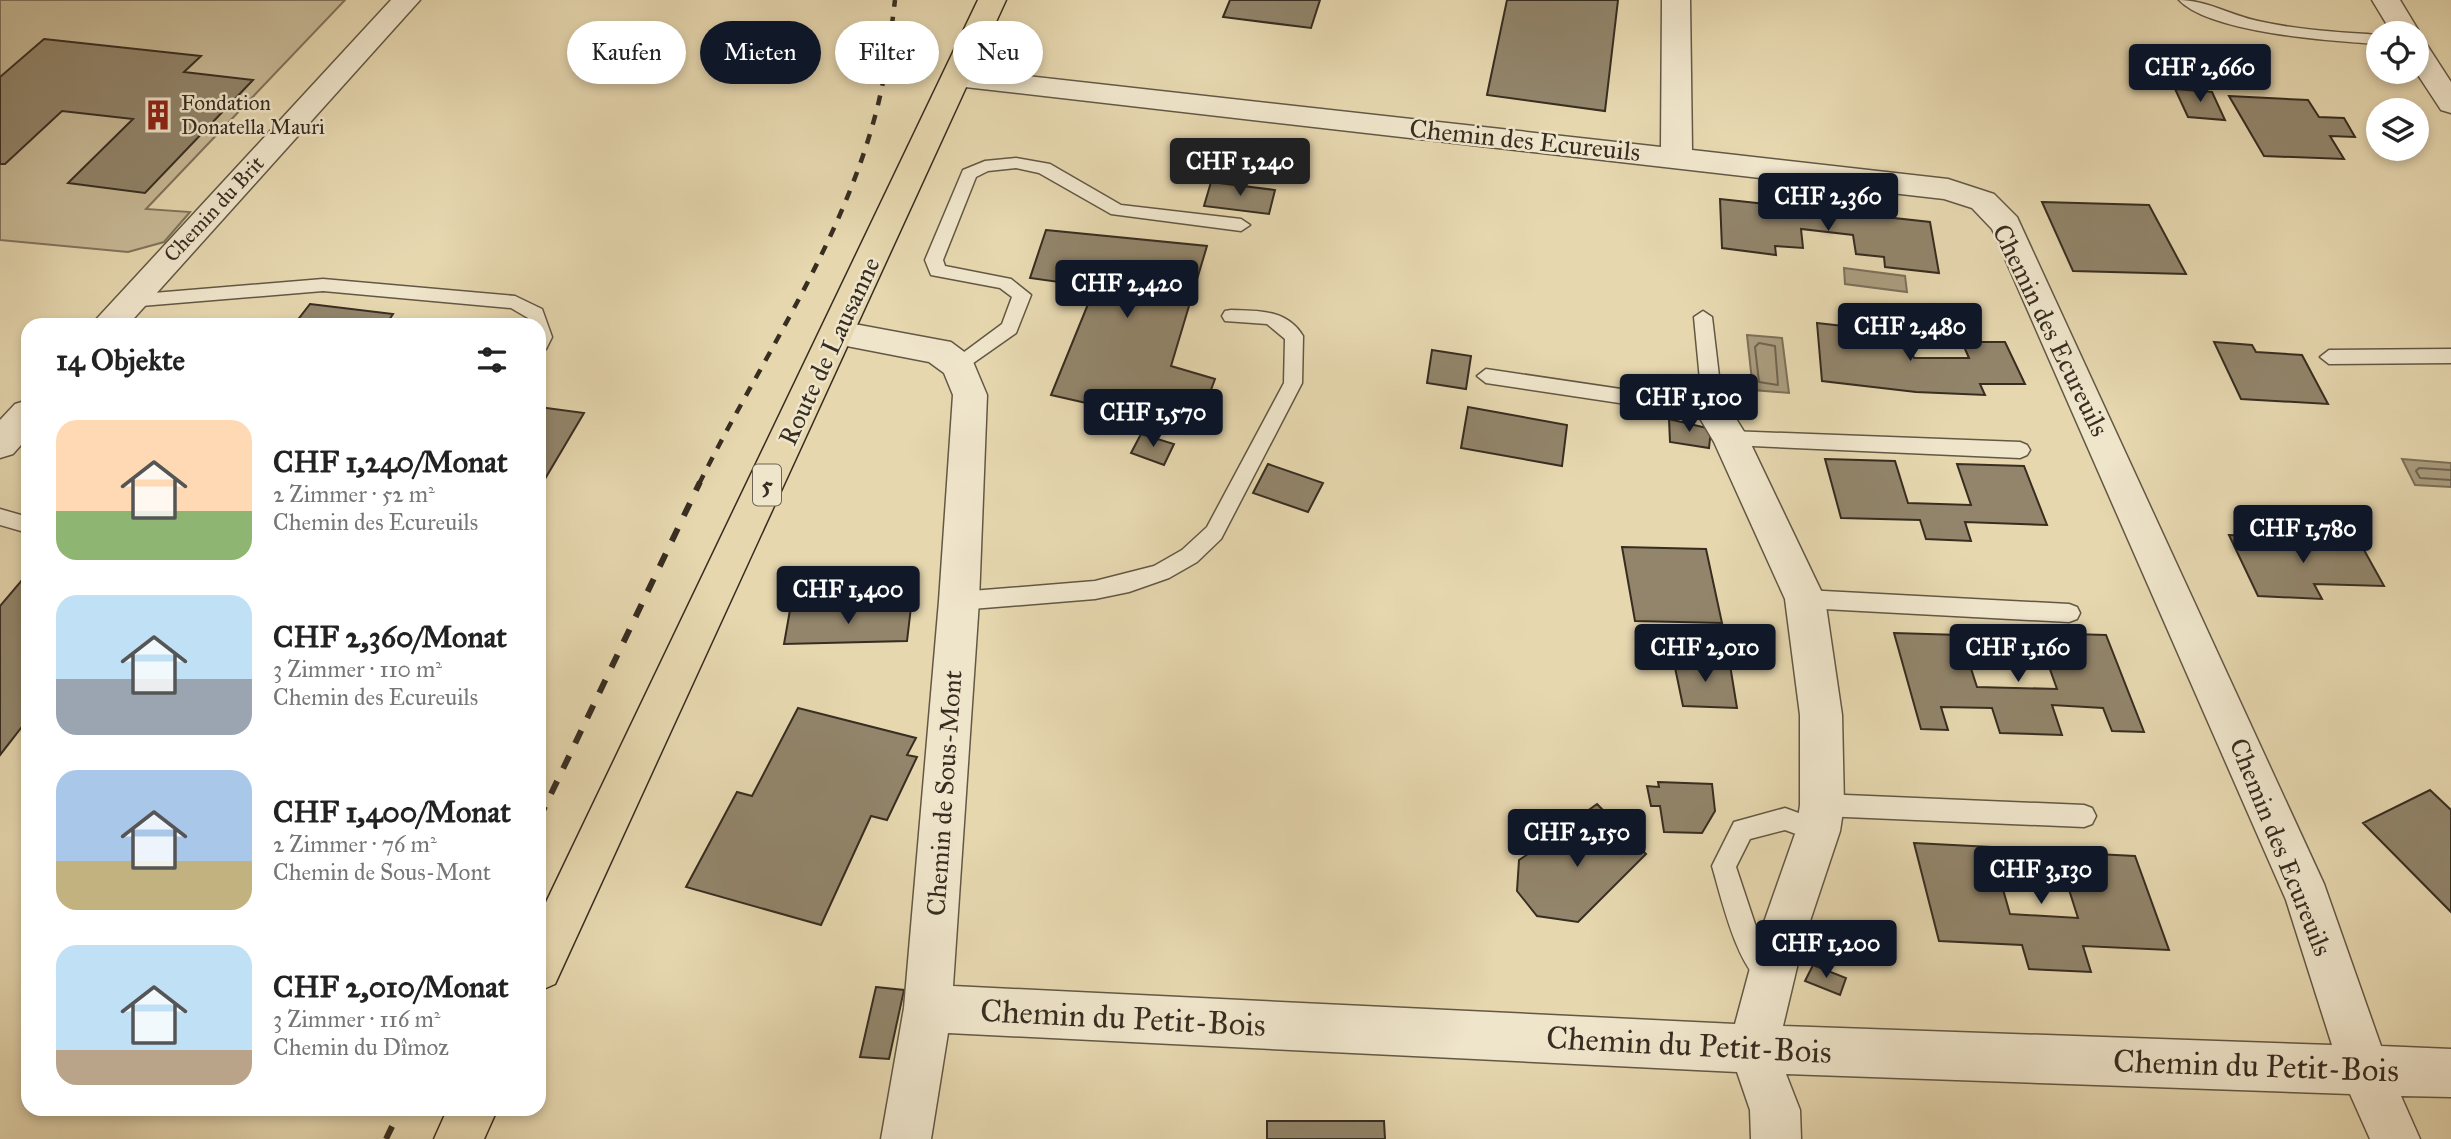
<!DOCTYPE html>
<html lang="de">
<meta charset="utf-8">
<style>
:root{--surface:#fff;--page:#f2f2f2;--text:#222;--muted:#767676;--accent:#111827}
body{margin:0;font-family:"IM FELL Great Primer",serif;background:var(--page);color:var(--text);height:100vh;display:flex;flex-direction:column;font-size:26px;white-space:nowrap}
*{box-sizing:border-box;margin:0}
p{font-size:23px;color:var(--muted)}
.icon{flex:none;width:38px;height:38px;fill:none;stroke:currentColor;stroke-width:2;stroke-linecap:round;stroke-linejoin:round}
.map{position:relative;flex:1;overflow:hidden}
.side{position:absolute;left:21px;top:318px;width:525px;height:798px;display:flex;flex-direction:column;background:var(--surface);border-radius:21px;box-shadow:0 4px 10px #0003}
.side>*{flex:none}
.banner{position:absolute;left:567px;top:21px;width:665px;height:63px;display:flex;gap:14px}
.buttons{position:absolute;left:2366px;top:21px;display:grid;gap:14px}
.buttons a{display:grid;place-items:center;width:63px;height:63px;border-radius:50%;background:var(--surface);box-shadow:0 4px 10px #0003;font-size:35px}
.price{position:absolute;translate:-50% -60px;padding:0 16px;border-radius:7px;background:var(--accent);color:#fff;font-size:23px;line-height:46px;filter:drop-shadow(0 2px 4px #0008)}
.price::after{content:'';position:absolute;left:50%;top:42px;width:21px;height:16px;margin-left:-10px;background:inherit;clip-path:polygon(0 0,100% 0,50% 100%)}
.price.on{background:#222;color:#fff}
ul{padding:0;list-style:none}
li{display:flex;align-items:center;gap:21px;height:175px;padding:0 35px}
li span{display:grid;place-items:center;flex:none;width:196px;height:140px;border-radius:21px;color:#555}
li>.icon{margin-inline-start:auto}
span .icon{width:84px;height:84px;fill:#fffc;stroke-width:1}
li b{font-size:30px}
h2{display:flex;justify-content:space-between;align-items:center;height:84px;padding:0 35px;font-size:30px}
.tag{padding:0 24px;border-radius:32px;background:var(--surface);box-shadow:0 4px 10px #0003;font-size:24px;line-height:63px}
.tag.on{background:var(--accent);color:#fff}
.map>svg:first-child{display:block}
</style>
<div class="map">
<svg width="2451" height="1139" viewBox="0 0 2451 1139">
<rect width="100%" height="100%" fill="#e6d7af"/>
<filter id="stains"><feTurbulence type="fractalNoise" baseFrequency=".00286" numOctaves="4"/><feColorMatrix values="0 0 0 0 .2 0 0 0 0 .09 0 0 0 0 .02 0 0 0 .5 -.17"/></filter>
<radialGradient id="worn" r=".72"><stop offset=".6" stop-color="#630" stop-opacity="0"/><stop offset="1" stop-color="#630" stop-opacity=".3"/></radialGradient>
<path fill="#c8ba97" stroke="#80745c" stroke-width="2" d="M0,0h345l-199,209 44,3 -26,30 -36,10 -128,-12z"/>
<path fill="#aa9d7f" stroke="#7c7059" stroke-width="2" d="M1844,268l61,8 2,16 -62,-8z
M1747,335l35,3 7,55 -36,-3z
M2402,459l49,4v24l-36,-2z"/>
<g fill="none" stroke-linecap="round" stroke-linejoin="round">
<path stroke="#706550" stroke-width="2" d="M1759,343l16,3 3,39 -19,-3 -4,-35z
M2451,470l-32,-2 -3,3 4,7 31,2"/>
</g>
<path fill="#92856b" stroke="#372d21" stroke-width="2" d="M1230,0h90l-9,28 -88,-11z
M1507,0h111l-13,111 -118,-16z
M44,39l157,17 -17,16 69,8 -108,113 -77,-10 65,-64 -71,-8 -57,53h-5v-87z
M2175,89l37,3 13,28 -37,-3z
M2229,96l79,4 11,17 25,1 11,19 -25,-1 14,23 -80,-3z
M1211,182l64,8 -6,24 -65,-8z
M1720,199l210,23 9,51 -54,-6 -1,-10 -28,-3 -3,-19 -52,-6 2,19 -28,-2 1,9 -54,-7z
M2042,202l107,3 37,69 -113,-3z
M1046,230l161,16 -36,120 44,13 -13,35 -48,-14 -6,17 -97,-22 44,-108 -65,-9z
M310,304l83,10 -8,12h-92z
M1817,323l89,10 8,25h55l-7,-16h43l20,42h-45l5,11 -69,-3 -94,-11z
M2214,342l38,3 4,7 46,3 26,49 -87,-5z
M1432,350l39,6 -5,33 -39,-6z
M539,407l45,6 -45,76z
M1468,407l99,18 -5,41 -101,-18z
M1669,419l42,10 -2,19 -39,-6z
M1141,434l33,10 -10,21 -33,-12z
M1825,459l70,2 13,42 63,2 -14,-41 67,2 23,59 -82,-3 6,19 -45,-2 -6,-19 -79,-2z
M1268,464l55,19 -15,29 -55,-19z
M2229,535l130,6 25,45 -70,-2 8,15 -64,-3z
M1622,547l84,2 16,74 -87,-2z
M28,573v146l-28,36v-149z
M911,607l-4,34 -123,3 6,-34z
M1894,633l66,2 17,52 80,2 -20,-56 69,2 38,97 -32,-1 -9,-23 -51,-3 10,30 -62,-2 -8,-25 -51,-1 7,23 -27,-1z
M1673,658l57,7 7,43 -54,-2z
M798,708l118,30 -9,17 10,2 -30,63 -16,-4 -50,109 -135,-38 51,-95 15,4z
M1658,782l54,2 3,27 -13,22 -38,-1 -4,-26h-9l-4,-20 12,1z
M2430,790l21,20v102l-88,-89z
M1597,804l49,50 -68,68 -41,-6 -20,-25 2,-31 36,-24 25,2 9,-6 -3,-20z
M1914,843l77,4 19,67 68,4 -21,-66 78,4 34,94 -86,-4 8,26 -62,-3 -7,-24 -83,-4z
M1813,965l33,13 -6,17 -35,-14z
M876,987l28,3 -15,69 -29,-2z
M1267,1121h117l1,18h-118z"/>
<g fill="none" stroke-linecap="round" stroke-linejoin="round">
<g stroke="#635844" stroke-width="3">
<path id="lane" d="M2179,0c27,0 51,15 79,21 39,9 80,11 120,14v9c-46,-3 -168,-11 -199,-44z
M1016,158l34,6 71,41 120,14 9,6 -9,6 -130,-17 -72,-41 -23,-5 -28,3 -12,6 -33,83 2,6 66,13 20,16 -15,38 -57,40 -7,-2 -2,-5 2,-5 50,-37 10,-27 -12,-9 -69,-13 -6,-15 38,-90 22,-9z
M323,279l192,17 27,13 10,28 -6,12 -7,2v-25h-9l-2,-8 -17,-10 -188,-17 -194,16 -9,-6 9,-6z
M1231,310c27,1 56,-1 72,26l-1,47 -81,156 -24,23 -28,16 -40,14 -34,7 -136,11 -8,-3 -3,-6 3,-6 8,-3 136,-11 59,-15 28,-16 25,-23 77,-144 1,-44 -18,-15 -42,-3 -3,-5 3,-5z
M1703,311l9,6 11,93 -10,7 -227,-34 -9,-7 9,-7 216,32 -8,-84z
M2451,349v14l-122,1 -9,-7 9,-7z
M1730,431l290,11 7,3 3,5 -3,5 -7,3 -290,-13 -7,-2 -3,-5 3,-5z
M0,509l28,8v16l-28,-8z
M1805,590l264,14 8,3 3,6 -3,6 -8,3 -264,-14 -8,-3 -3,-6 3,-6z
M1822,794l262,11 8,3 4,8 -4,8 -8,3 -262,-11 -8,-3 -4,-8 4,-8z
M1785,808l41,15 4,8 -4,8 -8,3 -33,-12 -35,9 -14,28 22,66 23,41 -4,9 -9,4c-30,-13 -47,-91 -56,-121l22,-44z"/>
</g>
<g stroke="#635844" stroke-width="3">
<path id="street" d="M391,0h29l-293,326h-37z
M1662,0h28l2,150 256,29 46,15 23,23 307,667 57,162 70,3v48l-50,-1 19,43h-50l-20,-45 -564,-20 14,36 1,29h-50l-1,-29 -13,-38 -789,-39 -17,106h-50l23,-131 35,-407 14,-206 -9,-22 -15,-11 -103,-20 -5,-9 5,-9 12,-3 113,21 20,15 16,38 -8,206 -26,385 782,38 22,-82 39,-111 4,-26v-90l-15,-116 -71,-157 -19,-32 6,-9 12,-4 12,4 23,37 77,161 17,116 2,90 -4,26 -37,111 -20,84 549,19 -46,-145 -294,-671 -20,-21 -28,-9 -988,-113 -10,-3 -4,-6 4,-6 10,-3 705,79z
M2372,0h28l20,33 -3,5v-5h-25z
M2417,43l10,2 24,37v31l-10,-3 -25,-38z
M28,400v37l-15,17 -13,4v-38l15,-16z"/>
</g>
<g stroke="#372d21" stroke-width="3">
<path id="primary" d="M978,0h28l-451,984 -16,7v-74z
M447,1110h50l-13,29h-50z"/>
</g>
<use href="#lane" fill="#efe5cb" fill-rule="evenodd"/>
<use href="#street" fill="#efe5cb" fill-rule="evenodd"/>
<use href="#primary" fill="#e6d7af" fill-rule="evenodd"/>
<path stroke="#372d21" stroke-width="4.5" stroke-dasharray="10 10" stroke-linecap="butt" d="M699,484c59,-119 139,-234 175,-364 11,-39 16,-79 21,-120"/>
<path stroke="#372d21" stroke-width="6" stroke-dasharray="14 14" stroke-linecap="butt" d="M539,819l161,-337
M386,1139l14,-29"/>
</g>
<defs>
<g id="building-bare" transform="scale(2.415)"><path d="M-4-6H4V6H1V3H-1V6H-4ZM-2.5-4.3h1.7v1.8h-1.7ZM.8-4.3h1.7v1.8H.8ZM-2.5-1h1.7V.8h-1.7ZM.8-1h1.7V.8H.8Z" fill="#8f2418" stroke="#efe5cb" stroke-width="2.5" paint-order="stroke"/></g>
</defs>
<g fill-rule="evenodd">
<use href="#building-bare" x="158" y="115"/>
</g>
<g text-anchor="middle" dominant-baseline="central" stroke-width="5" stroke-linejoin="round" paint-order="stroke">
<g font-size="21" fill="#372d21" stroke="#efe5cb" text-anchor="start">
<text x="181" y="103">Fondation<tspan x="181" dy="24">Donatella Mauri</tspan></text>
</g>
<g font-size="21" fill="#372d21" stroke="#efe5cb">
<text transform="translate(214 209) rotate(-47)">Chemin du Brit</text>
</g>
<rect fill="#efe5cb" stroke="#6e6454" stroke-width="2" x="753" y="464.5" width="28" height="41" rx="5"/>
<g font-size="24" font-weight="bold" fill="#372d21">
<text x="767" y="485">5</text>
</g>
<g font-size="26" fill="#372d21" stroke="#efe5cb">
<text transform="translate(1525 140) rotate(6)">Chemin des Ecureuils</text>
<text transform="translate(2051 330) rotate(64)">Chemin des Ecureuils</text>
<text transform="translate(829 351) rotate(-65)">Route de Lausanne</text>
<text transform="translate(944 793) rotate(-86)">Chemin de Sous-Mont</text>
<text transform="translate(2281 847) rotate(68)">Chemin des Ecureuils</text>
</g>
<g font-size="32" fill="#372d21" stroke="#efe5cb">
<text transform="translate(1123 1018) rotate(3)">Chemin du Petit-Bois</text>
<text transform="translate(1689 1045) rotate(3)">Chemin du Petit-Bois</text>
<text transform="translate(2256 1066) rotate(2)">Chemin du Petit-Bois</text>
</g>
</g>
<rect width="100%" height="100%" filter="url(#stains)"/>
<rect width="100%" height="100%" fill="url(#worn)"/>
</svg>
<div class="buttons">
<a><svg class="icon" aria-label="locate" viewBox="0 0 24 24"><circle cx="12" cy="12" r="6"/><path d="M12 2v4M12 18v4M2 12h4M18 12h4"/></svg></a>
<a><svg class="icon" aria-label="layers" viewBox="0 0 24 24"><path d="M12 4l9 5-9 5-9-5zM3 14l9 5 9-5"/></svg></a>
</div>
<b class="price" style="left:2200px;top:104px">CHF 2,660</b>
<b class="price on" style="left:1240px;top:198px">CHF 1,240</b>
<b class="price" style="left:1828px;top:233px">CHF 2,360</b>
<b class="price" style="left:1127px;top:320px">CHF 2,420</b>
<b class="price" style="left:1910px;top:363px">CHF 2,480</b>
<b class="price" style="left:1689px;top:434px">CHF 1,100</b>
<b class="price" style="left:1153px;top:449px">CHF 1,570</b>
<b class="price" style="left:2303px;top:565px">CHF 1,780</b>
<b class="price" style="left:848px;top:626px">CHF 1,400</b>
<b class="price" style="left:1705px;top:684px">CHF 2,010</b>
<b class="price" style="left:2018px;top:684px">CHF 1,160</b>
<b class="price" style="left:1577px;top:869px">CHF 2,150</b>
<b class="price" style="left:2041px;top:906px">CHF 3,130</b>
<b class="price" style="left:1826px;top:980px">CHF 1,200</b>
<div class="banner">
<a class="tag">Kaufen</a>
<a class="tag on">Mieten</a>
<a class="tag">Filter</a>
<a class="tag">Neu</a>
</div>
<section class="side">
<h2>14 Objekte<svg class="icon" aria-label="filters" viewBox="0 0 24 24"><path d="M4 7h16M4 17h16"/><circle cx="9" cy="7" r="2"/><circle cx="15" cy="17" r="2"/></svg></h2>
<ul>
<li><span style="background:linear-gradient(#ffd9b3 65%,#8fb573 0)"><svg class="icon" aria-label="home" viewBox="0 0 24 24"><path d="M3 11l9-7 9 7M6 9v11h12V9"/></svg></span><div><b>CHF 1,240/Monat</b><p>2 Zimmer · 52 m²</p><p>Chemin des Ecureuils</p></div></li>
<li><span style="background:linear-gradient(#bfe0f5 60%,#9aa5b1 0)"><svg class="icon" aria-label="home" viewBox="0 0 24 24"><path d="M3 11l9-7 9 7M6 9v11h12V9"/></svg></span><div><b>CHF 2,360/Monat</b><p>3 Zimmer · 110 m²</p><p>Chemin des Ecureuils</p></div></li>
<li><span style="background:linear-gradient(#a9c7e8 65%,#c2b280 0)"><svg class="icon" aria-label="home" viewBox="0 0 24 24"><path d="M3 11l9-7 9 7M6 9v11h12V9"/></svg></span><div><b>CHF 1,400/Monat</b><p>2 Zimmer · 76 m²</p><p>Chemin de Sous-Mont</p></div></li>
<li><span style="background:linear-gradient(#bfe0f5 75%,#b9a48a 0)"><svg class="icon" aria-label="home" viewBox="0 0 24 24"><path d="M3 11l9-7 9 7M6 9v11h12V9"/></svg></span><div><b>CHF 2,010/Monat</b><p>3 Zimmer · 116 m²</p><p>Chemin du Dîmoz</p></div></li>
</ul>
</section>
</div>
